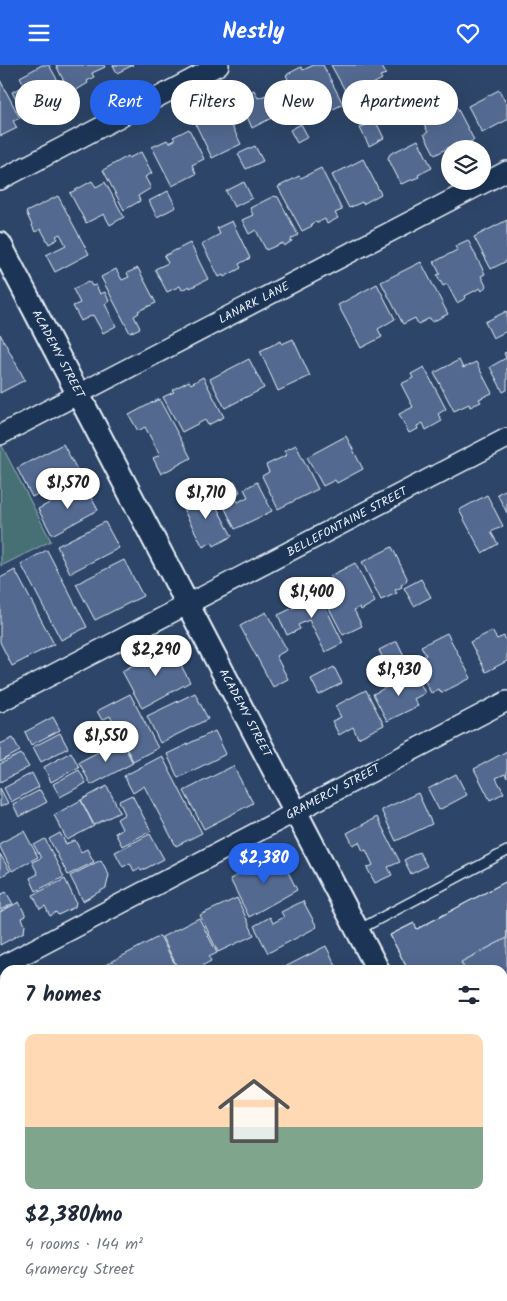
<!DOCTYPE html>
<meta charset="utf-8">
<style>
:root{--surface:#fff;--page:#f2f2f3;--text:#1f2937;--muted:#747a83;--line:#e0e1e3;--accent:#2563eb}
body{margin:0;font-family:Kalam,sans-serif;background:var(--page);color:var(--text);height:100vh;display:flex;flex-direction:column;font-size:19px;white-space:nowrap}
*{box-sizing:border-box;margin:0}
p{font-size:16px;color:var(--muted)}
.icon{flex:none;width:28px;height:28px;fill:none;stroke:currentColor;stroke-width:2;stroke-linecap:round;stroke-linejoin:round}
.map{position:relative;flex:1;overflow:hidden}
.side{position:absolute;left:0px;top:900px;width:508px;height:336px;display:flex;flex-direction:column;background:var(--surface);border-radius:15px 15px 0 0;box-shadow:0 5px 20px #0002}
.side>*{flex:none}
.top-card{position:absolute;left:15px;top:15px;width:478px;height:45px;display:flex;gap:10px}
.tools{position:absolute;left:441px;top:75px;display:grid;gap:10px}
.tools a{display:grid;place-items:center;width:50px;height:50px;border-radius:50%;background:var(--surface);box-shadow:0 5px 20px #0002;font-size:25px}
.price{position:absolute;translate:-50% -42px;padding:0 11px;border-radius:18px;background:#fff;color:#222;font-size:16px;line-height:32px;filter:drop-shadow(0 1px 2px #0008)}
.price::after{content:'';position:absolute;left:50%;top:30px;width:15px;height:11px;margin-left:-8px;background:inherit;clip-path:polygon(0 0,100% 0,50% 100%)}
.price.active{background:var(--accent);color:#fff}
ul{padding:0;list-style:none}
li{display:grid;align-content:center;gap:10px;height:265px;padding:0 25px}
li+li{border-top:1px solid var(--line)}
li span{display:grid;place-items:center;height:155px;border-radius:10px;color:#555}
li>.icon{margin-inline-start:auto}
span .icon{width:90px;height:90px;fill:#fffc;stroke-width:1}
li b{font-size:21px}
h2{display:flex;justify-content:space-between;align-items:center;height:60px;padding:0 25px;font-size:21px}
.pill{padding:0 18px;border-radius:22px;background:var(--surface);box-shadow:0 5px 20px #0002;font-size:18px;line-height:45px}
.pill.active{background:var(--accent);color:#fff}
header{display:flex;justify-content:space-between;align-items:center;height:65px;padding:0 25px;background:var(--accent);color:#fff;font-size:22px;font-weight:700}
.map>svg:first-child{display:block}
</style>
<header><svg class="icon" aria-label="menu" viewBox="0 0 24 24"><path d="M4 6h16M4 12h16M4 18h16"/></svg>Nestly<svg class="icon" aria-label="heart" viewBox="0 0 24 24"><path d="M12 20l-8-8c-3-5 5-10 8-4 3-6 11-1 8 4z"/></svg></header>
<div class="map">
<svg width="507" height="1236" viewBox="0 0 507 1236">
<rect width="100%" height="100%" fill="#2d4568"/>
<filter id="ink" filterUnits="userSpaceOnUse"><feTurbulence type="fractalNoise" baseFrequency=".02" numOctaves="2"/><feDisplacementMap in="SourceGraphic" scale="10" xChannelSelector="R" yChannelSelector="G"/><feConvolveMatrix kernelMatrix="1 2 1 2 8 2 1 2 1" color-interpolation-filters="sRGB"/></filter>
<g filter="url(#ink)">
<path fill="#3c5377" d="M5,1038v193h69l3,5h-77v-196z
M507,1209v27h-50l9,-5h36l1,-20z
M90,1231h199l-9,5h-188z"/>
<path fill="#477075" stroke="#98b0b6" d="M2,381l49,95 -50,25 -1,-119z"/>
<path fill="#526990" stroke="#e8f1f8" d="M42,0h7l14,25 -11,6 4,9 -29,16 -15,-29 13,-6 -5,-9z
M56,0h48l1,2 -13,6 2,4 -7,4 1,2 -18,11z
M113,0h20l-16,8z
M314,0h9l20,39 -23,12 1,2 -12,6 -23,-49 15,-8 2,3z
M331,0h50l5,9 -6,2 2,3 -11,6 1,2 -11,6 3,6 -11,6z
M0,15l20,38 -7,3 4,7 -16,8 -1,-2z
M254,25l4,8 17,-6 6,12 -3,2 3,7 -29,15 -13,-30z
M499,25l8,15v15l-25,13 -14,-27z
M455,39l19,36 -15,8 -2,-5 -22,12 -11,-21 4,-2 -6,-11z
M220,47l5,5 2,-1 14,28 -29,14 -16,-33 5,-3 -1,-2 10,-5 2,3 2,-1 1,-3z
M375,55l9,18 -15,8 -9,-18z
M301,59l7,13 -11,6 -7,-13z
M189,64l15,30 -12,6 4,9 -24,12 -20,-39 15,-7 2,3 6,-3 -2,-3z
M418,75l14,28 -14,7 1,2 -18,7 -13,-26 2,-4z
M255,81l8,15 -17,8 -8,-15z
M141,87l11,21 -7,4 6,11 -13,8 2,5 -16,9 -21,-40 25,-14 1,2z
M363,94l18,35 -18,10 -1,-2 -13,6 -17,-33z
M321,103l21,42 -7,3 3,5 -11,6 -2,-5 -8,4v-2l-6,3 1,2 -10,5 -24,-44 21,-11 2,2z
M92,116l4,6 9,-5 19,35 -14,8 -6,-11 -18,9 -16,-30z
M244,117l8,16 -18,9 -8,-16z
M168,126l8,16 -19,10 -8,-16z
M58,131l31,58 -34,18 -9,-17 20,-10 -6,-11 -4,2 2,3 -9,5 -8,-15 -6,3 -9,-20z
M274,131l4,1 20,38 -7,4 1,2 -8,5 -1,-3 -17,7 -10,-20 -7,4 -7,-14 11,-5 -3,-7z
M507,155v41l-16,8 -17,-32z
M232,156l18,37 -11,6 2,4 -17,9 -1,-2 -4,2 -17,-33 18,-10 -3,-6z
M468,175l17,34 -4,2 5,10 -4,5 -2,-3 -15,8 1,2 -9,5 -10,-19 -4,2 -6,-11 3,-1 -6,-12 23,-12 -2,-4z
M190,178l18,36 -18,9 -1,-2 -7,4 -2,-4 -13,6 -12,-23 13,-6 -4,-7z
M421,197l27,52 -16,8 -2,-4 -12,6 -3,-6 -12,6 -22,-42z
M138,203l18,35 -18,8 1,2 -5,3 6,12 -10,5 -29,-56 15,-8 6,11 7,-3 -2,-4z
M89,216l3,5 4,-1 4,9 5,-2 4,9 -4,3 11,22 -13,7 -10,-18 -12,6 -8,-15 7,-3 -7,-14z
M377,219l18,35 -17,10 4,8 -21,11 -23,-43z
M507,246v20l-14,7 -8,-16z
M0,269l25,46 -25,13z
M293,274l17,37 -32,15 -18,-40 21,-10 1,3z
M507,287v38l-4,2 -13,-25 16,-9 -2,-5z
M249,294l15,29 -39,20 -15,-29z
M459,295l4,8 13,-6 16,31 -13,6 2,3 -11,5 -1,-3 -15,7 -20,-38z
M424,302l22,42 -8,5 4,7 -16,9 -3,-7 -6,3 1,3 -9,4 -10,-19 14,-7 -12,-23 12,-6 -2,-4z
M203,312l21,40 -16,8 -3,-5 -23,12 -19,-35 11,-5 -2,-2 17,-9 2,3z
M159,334l32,59 -30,16 -8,-16 7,-3 -15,-28 -7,4 -9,-16z
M346,371l17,33 -26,14 -2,-3 -12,6 -16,-29z
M63,379l16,29 -47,24 -15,-29z
M296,380l22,44 -40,20 -16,-33 7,-4 -3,-7 21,-10 -3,-4z
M235,417l5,10 -6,3 4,7 10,-5 -4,-8 13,-7 15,29 -37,18 -18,-37z
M84,420l14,25 -46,25 -14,-26z
M507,424v24l-10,-19z
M208,426l24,45 -18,10 -2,-4 -9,5 -22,-42z
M487,430l16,31 -12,6 7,12 -16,9 -23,-43z
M105,457l14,26 -49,25 -13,-27z
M392,482l15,31 -1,4 -5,3 1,2 -7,3 2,3 -16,7 -19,-38z
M47,485l40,77 -26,13 -40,-76z
M124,495l19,36 -48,24 -19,-36z
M355,498l20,39 -14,8 -1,-3 -6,3 8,16 -19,9 -25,-48 14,-7 -2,-4z
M15,505l39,74 -42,22 -12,-24v-64z
M421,514l10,18 -17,9 -10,-18z
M316,523l27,55 -18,9 -16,-32 -11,5 2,4 -13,6 -9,-20 19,-9 -3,-7z
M266,547l21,38 -11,6 12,23 -15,8 -33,-61z
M492,566l5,8 7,-3 3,7v18l-21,11 -16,-30z
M447,568l24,45 -30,15 -2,-4 -8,4 -16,-32 11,-6 -5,-9z
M397,576l11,23 -18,9 -11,-23z
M170,580l20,37 -48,26 -20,-37z
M334,602l8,16 -23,12 -8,-16z
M415,608l10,20 -11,6 4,7 -31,15 -14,-27z
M366,625l18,35 -26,13 -5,-11 -14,8 -7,-14 9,-4 -6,-11z
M195,628l13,26 -48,24 -13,-27z
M130,629l28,54 -25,13 -23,-45 -8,4 -5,-9z
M53,652l7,13 -29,15 -6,-13z
M215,666l11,23 -48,24 -11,-24z
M60,668l8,15 -27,14 -8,-15z
M13,673l7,13 -20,11v-18z
M121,675l12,23 -42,22 -12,-23z
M507,686v27l-2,-4 -9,4 8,15 -14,7 -16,-31z
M71,687l8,15 -28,15 -7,-15z
M21,689l8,13 -29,15v-18z
M162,691l40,77 -26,13 -32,-60 -11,7 -9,-17z
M233,701l20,37 -49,26 -20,-38z
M79,705l7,13 -26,14 -7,-13z
M32,708l7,14 -28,15 -7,-14z
M456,709l11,21 -28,15 -11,-21z
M107,721l13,26 -26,13 -13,-25z
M0,723l8,15 -8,4z
M40,725l7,12 -28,15 -6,-13z
M418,728l14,31 -36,17 -15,-31z
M132,730l19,36 -29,15 -7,-13 7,-4 -5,-10 8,-5 -6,-13z
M81,735l13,26 -27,14 -13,-25z
M377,752l23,45 -12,5 4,8 -17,8 -8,-15 6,-3 -7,-15 -3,1 -4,-9 -6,3 -6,-12z
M24,766l14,26 -26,14 -12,-24v-4z
M60,768l6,11 9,-4 6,12 6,-3 7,13 -26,13 -19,-36z
M150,769l14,25 -23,12 -1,-3 -6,3 -4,-8 -7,4 -8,-15z
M45,774l19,38 -28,14 -6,-13 8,-4 -6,-12 9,-4 -7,-13z
M419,787l8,14 -16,8 -7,-14z
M0,789l10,17 -10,6z
M279,789l18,36 -48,27 -19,-38z
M101,795l8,15 -3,13 -23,13 -13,-25z
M65,814l11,23 -1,5 -17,8 -2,-3 -6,4 -5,-10 -5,3 -7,-14z
M507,816v57l-46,24 4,8h-57l-18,-35 24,-12 3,6z
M507,816v182l-5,2v-95h-94l-18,-35 24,-12 3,6z
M6,827l7,12 -13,6v-15z
M237,833l17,37 -36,17 -18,-37z
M303,836l14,26 -49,26 -14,-27 16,-9 3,6 11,-6 -3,-5z
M19,837l7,14 -4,2 3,7 -1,7 -24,13v-33z
M199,853l18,35 -8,4 2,4 -17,9h-4l-1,-3 -10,3 -17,-33z
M160,871l17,32 -4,2h-77z
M326,881l12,24h-59z
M507,936v62l-5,2v-61z
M5,959v48l-3,2 -2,-3v-45z
M0,1104l5,10v20l-5,2z
M10,1231h56l2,5h-67z
M105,1231h58l3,5h-59z"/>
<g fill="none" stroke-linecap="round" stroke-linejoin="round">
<g stroke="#e8f1f8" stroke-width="12">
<path id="service" d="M358,865l149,-79
M502,1031l5,-2
M0,1059l5,-3
M502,1082l4,6 -4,2
M0,1158l5,-2
M83,1231l3,5
M238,1231l3,5
M432,1231l2,5"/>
</g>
<g stroke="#e8f1f8" stroke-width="22">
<path id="minor" d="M0,115l219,-115
M0,370l507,-264
M0,637l507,-264
M0,902l507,-266"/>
</g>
<g stroke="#e8f1f8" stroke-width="26">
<path id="tertiary" d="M0,179l378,726"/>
</g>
<g stroke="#e8f1f8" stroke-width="31">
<path id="primary" d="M502,1144l5,-2
M502,1188l5,-3
M330,1236l9,-5
M408,1236l10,-5"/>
</g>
<use href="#service" stroke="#1d3557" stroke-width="9"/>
<use href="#minor" stroke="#1d3557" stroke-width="19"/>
<use href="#tertiary" stroke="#1d3557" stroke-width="22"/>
<use href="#primary" stroke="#1d3557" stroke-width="28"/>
</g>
</g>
<g text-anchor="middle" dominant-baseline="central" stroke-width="4" stroke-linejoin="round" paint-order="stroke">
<g font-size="12" fill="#e8f1f8" stroke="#1d3557">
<text transform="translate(254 238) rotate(-27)">LANARK LANE</text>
<text transform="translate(58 289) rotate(62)">ACADEMY STREET</text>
<text transform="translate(347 457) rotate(-28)">BELLEFONTAINE STREET</text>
<text transform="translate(245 648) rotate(62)">ACADEMY STREET</text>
<text transform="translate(333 727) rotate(-28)">GRAMERCY STREET</text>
</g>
</g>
</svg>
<div class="tools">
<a><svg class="icon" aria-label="layers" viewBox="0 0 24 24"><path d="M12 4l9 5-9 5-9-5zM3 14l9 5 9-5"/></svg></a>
</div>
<b class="price" style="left:68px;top:445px">$1,570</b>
<b class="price" style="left:206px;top:455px">$1,710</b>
<b class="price" style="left:312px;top:554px">$1,400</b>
<b class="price" style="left:156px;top:612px">$2,290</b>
<b class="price" style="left:399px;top:632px">$1,930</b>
<b class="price" style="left:106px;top:698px">$1,550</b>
<b class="price active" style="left:264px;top:820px">$2,380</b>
<div class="top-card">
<a class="pill">Buy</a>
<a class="pill active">Rent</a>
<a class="pill">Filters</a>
<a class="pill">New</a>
<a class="pill">Apartment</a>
</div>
<section class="side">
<h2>7 homes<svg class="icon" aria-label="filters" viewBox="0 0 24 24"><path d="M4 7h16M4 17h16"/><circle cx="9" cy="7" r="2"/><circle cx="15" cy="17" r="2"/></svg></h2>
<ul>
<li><span style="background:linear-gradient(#ffd9b3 60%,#7fa58c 0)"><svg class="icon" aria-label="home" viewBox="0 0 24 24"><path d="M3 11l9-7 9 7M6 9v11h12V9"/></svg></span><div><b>$2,380/mo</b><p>4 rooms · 144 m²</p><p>Gramercy Street</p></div></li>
</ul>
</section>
</div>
